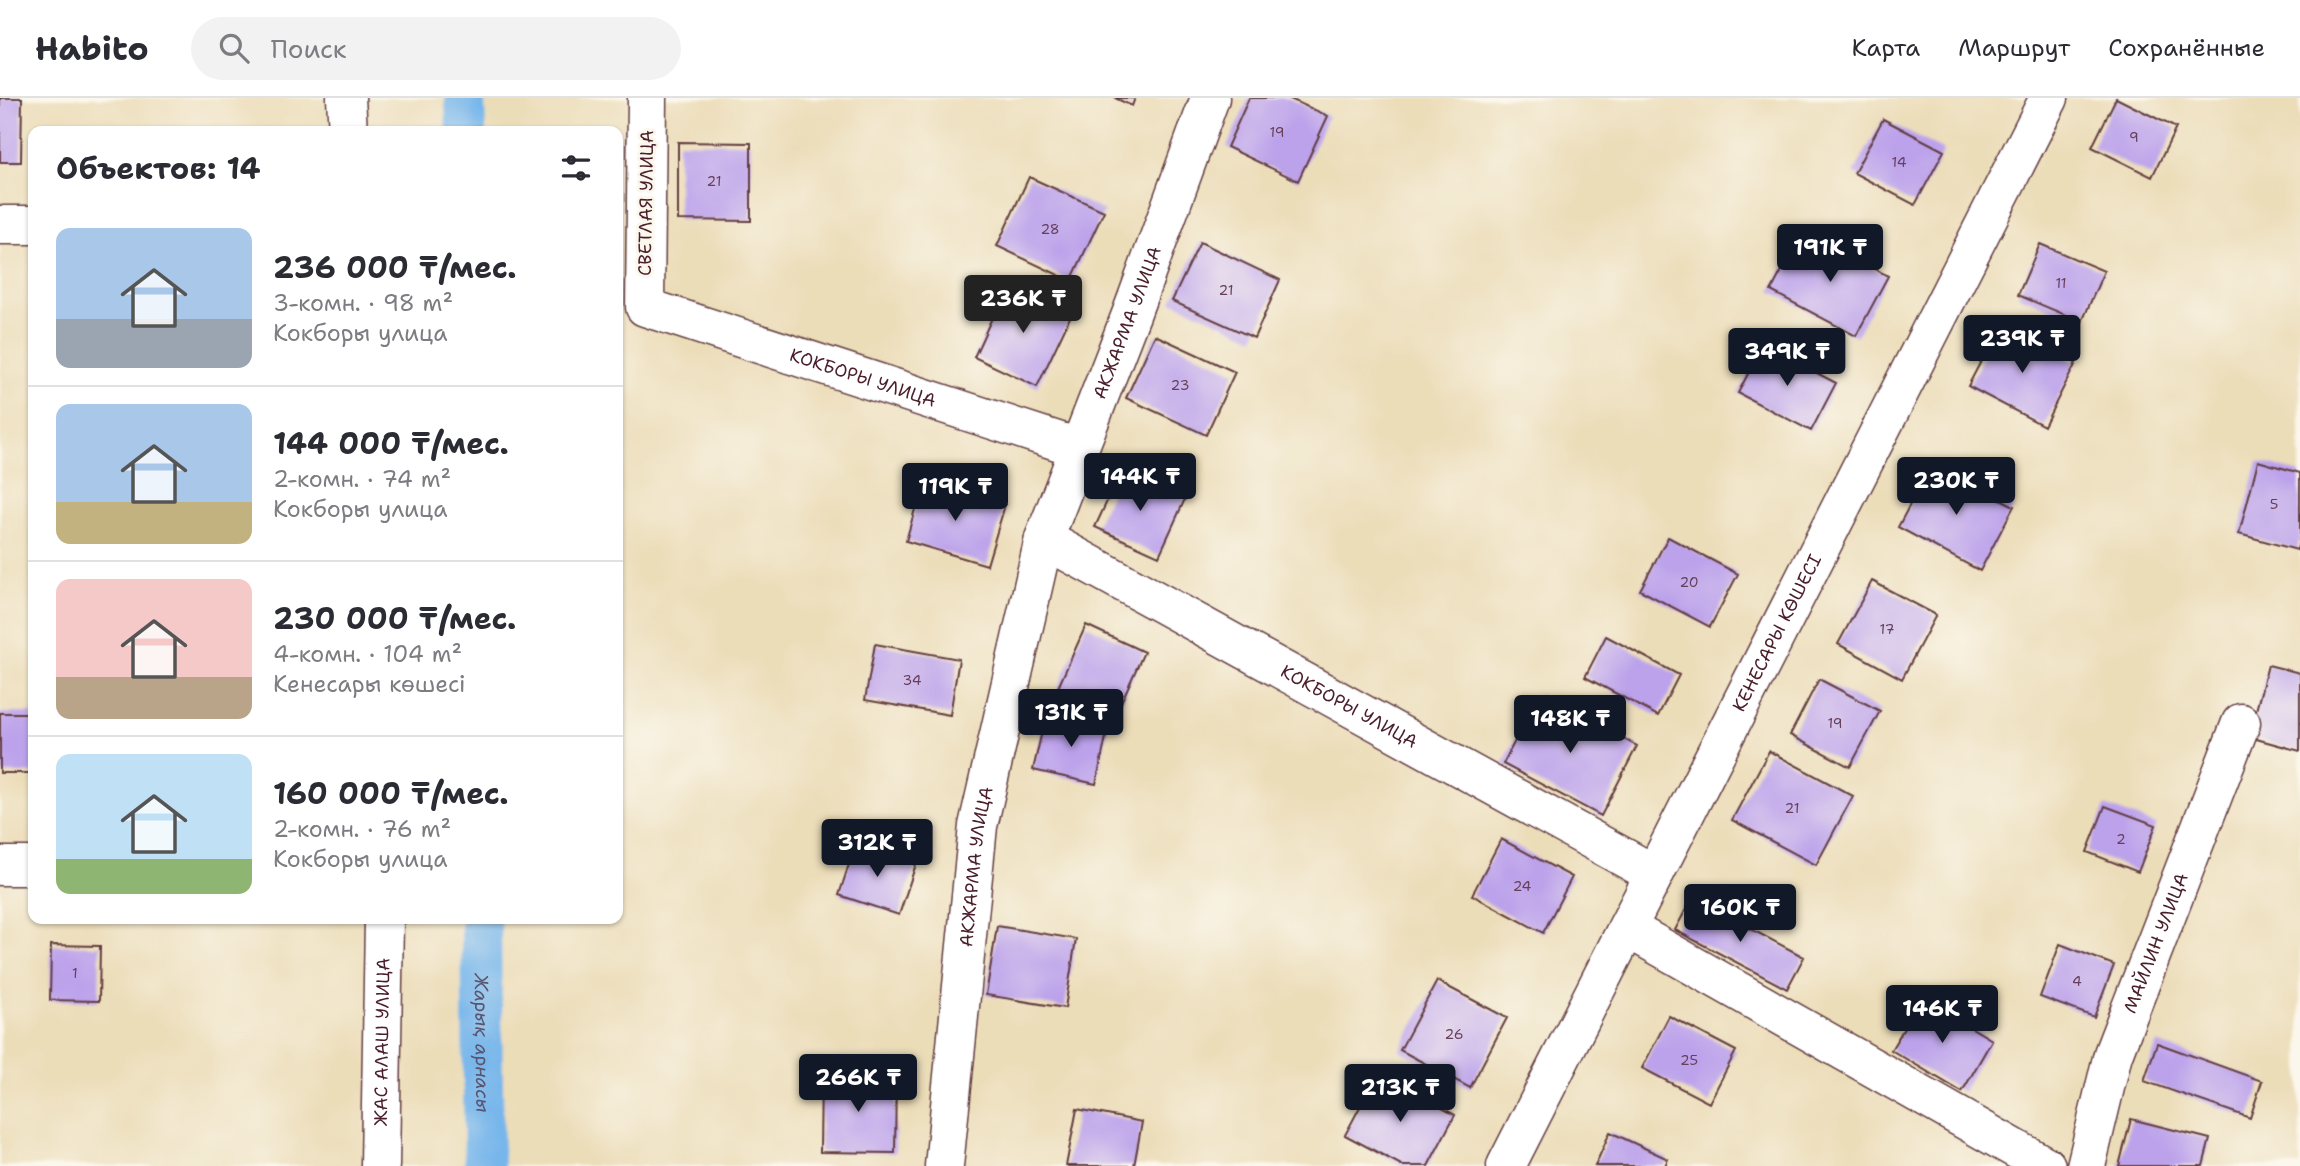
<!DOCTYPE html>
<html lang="ru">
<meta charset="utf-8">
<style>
:root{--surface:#fff;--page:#f2f2f3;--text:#2b2b33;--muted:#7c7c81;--line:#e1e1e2;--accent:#111827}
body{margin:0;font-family:"Shantell Sans",sans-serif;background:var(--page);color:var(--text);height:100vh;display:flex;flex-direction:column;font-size:26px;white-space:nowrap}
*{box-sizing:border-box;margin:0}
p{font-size:23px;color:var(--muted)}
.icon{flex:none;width:38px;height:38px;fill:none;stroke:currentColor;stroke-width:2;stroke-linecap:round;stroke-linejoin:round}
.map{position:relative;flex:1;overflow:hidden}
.sheet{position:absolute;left:28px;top:28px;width:595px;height:798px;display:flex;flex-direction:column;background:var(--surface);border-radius:14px;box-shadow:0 2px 5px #0004}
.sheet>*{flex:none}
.price{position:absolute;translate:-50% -60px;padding:0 16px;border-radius:7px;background:var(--accent);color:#fff;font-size:23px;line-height:46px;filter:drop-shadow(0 2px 4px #0008)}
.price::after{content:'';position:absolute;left:50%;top:42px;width:21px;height:16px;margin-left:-10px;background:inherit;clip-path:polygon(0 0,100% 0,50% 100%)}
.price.active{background:#222;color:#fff}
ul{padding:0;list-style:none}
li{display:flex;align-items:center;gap:21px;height:175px;padding:0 28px}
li+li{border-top:2px solid var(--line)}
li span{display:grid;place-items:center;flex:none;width:196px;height:140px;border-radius:14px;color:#555}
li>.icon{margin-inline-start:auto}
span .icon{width:84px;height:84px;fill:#fffc;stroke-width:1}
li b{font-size:30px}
h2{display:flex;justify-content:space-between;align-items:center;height:84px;padding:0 28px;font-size:30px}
header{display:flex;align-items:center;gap:42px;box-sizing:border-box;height:98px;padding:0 35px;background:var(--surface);border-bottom:2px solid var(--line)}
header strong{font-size:33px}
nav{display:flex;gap:38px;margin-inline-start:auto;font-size:24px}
.search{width:490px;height:63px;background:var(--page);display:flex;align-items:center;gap:18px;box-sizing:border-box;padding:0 24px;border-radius:38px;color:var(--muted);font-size:26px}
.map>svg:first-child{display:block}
</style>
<header>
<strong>Habito</strong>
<div class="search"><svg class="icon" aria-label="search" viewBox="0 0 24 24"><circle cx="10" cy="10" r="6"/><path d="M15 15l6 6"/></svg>Поиск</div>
<nav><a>Карта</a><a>Маршрут</a><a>Сохранённые</a></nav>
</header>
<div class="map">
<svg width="2300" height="1068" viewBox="0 0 2300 1068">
<rect width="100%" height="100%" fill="#fbf7ec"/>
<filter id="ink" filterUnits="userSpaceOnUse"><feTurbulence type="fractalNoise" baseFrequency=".0143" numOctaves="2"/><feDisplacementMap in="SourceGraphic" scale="14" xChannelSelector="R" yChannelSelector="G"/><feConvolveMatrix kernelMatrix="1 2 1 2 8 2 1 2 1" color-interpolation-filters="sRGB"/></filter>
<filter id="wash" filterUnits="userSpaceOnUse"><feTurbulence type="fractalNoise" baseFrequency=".00686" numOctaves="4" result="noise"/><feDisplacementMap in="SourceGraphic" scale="28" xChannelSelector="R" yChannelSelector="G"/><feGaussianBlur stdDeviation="1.57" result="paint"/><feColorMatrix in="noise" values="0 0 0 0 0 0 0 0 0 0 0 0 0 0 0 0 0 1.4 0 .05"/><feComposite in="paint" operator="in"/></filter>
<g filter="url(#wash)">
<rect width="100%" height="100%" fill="#ecddb9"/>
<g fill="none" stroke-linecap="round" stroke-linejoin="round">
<g stroke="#77b6eb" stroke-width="40">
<path d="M465,0l1,33"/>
<path id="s1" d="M481,821l3,247"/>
</g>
</g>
<g id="blocks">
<path fill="#bca2eb" d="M0,0h22l-1,64h-21z
M1115,0h20l-3,8z
M1249,0h39l40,18 -30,65 -71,-34z
M2116,0l60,30 -24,49 -60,-30z
M1883,21l61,32 -29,54 -61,-32z
M678,44l73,1v78l-73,-1z
M1029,79l75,34 -33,70 -74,-35z
M1803,133l85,45 -32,60 -85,-45z
M1200,144l80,38 -26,58 -82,-37z
M2040,146l64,27 -22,51 -64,-27z
M1008,185l64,30 -35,74 -63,-30z
M2001,225l75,40 -32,63 -76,-40z
M1155,237l80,37 -29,63 -80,-37z
M1763,247l73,38 -25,48 -73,-38z
M2258,363l42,12v64l-3,13 -58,-16z
M1932,365l82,43 -34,65 -82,-44z
M1122,371l63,30 -26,57 -64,-29z
M923,383l82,24 -18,60 -81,-24z
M1668,439l70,37 -28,53 -70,-37z
M1872,483l64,34 -34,64 -64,-35z
M1086,527l58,27 -30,66 -58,-26z
M1606,538l73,39 -21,41 -73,-39z
M875,546l84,15 -9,56 -85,-15z
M2268,567l32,8v78l-51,-14z
M1819,581l61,32 -30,56 -60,-32z
M1539,596l98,52 -36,70 -98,-52z
M0,615h33v60h-33z
M1046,616l62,14 -12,56 -63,-14z
M1769,653l84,45 -37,69 -84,-45z
M2105,708l51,19 -18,47 -51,-20z
M1501,741l71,38 -29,56 -71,-38z
M856,745l60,21 -17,51 -60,-20z
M1692,800l112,59 -17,32 -112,-59z
M997,828l79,13 -11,69 -79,-13z
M2060,846l54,21 -20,52 -54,-20z
M51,847l49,1 -1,55 -49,-1z
M1437,883l70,37 -37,70 -70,-38z
M1922,900l70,42 -30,52 -71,-42z
M1669,918l67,35 -27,52 -67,-35z
M2157,945l105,38 -12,37 -106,-37z
M1378,975l77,42 -27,51h-25l-58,-31z
M821,977l75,1 -1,77 -75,-1z
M1077,1011l65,13 -8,44h-68z
M2131,1021l79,20 -7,27h-84z
M1610,1034l58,27 -3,7h-70z"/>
</g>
</g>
<g filter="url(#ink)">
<use href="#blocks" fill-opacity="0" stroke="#623c40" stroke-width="2"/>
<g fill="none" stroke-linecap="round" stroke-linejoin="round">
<g stroke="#623c40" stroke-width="41">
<g id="street">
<path d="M346,0l2,33"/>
<path id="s2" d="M647,0l-2,209 434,141"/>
<path d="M0,127h33"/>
<path id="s3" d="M1044,441l610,335"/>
<path d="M0,768h33"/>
<path d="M1627,830l419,238"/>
<path id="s4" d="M380,1068l4,-247"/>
<path id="s5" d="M944,1068l34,-340 66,-287 88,-227 78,-214"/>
<path id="s6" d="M1506,1068l543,-1068"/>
<path id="s7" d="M2086,1068l27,-112 128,-331"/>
</g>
</g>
<use href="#street" stroke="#fff" stroke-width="38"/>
</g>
</g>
<g text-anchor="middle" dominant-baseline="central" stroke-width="6" stroke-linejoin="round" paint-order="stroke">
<g font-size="14" fill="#66405b">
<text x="1277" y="34">19</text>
<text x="2134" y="39">9</text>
<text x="1899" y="64">14</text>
<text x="714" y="83">21</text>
<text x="1050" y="131">28</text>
<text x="2061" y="185">11</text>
<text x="1226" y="192">21</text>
<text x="1180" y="287">23</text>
<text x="2274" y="406">5</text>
<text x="1689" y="484">20</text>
<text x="1887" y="531">17</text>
<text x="912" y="582">34</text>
<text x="1835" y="625">19</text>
<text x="1792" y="710">21</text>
<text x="2121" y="741">2</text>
<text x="1522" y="788">24</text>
<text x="75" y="875">1</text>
<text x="2077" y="883">4</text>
<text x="1454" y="936">26</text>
<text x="1689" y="962">25</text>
</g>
<g font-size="18" fill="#4a1f2b" stroke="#fbf7ec">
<text transform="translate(646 105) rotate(-89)">СВЕТЛАЯ УЛИЦА</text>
<text stroke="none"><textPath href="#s5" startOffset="868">АКЖАРМА УЛИЦА</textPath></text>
<text stroke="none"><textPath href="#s2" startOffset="438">КОКБОРЫ УЛИЦА</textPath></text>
<text stroke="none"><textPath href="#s6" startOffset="598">КЕНЕСАРЫ КӨШЕСІ</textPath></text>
<text stroke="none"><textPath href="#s3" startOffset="348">КОКБОРЫ УЛИЦА</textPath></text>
<text stroke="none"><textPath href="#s5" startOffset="301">АКЖАРМА УЛИЦА</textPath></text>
<text stroke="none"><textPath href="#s7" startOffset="234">МАЙЛИН УЛИЦА</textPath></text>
<text stroke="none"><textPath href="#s4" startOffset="124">ЖАС АЛАШ УЛИЦА</textPath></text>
</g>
<g font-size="19" font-style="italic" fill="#5a546e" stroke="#fbf7ec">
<text stroke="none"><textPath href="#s1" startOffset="124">Жарық арнасы</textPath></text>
</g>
</g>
</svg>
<b class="price" style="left:1830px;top:186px">191K ₸</b>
<b class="price active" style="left:1023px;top:237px">236K ₸</b>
<b class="price" style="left:2022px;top:277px">239K ₸</b>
<b class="price" style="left:1787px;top:290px">349K ₸</b>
<b class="price" style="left:1140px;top:415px">144K ₸</b>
<b class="price" style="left:1956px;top:419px">230K ₸</b>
<b class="price" style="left:955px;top:425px">119K ₸</b>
<b class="price" style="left:1071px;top:651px">131K ₸</b>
<b class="price" style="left:1570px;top:657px">148K ₸</b>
<b class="price" style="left:877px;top:781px">312K ₸</b>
<b class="price" style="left:1740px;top:846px">160K ₸</b>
<b class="price" style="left:1942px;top:947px">146K ₸</b>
<b class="price" style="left:858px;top:1016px">266K ₸</b>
<b class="price" style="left:1400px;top:1026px">213K ₸</b>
<section class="sheet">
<h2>Объектов: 14<svg class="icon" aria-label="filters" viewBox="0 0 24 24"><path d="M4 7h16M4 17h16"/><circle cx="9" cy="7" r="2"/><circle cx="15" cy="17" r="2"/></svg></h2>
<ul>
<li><span style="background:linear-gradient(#a9c7e8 65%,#9aa5b1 0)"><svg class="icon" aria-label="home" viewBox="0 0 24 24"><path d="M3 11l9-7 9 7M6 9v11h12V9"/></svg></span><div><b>236 000 ₸/мес.</b><p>3-комн. · 98 m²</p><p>Кокборы улица</p></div></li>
<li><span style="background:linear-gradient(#a9c7e8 70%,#c2b280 0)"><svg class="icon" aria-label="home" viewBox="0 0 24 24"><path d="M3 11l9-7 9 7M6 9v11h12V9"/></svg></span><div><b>144 000 ₸/мес.</b><p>2-комн. · 74 m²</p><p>Кокборы улица</p></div></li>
<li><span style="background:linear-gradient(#f6c9c9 70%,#b9a48a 0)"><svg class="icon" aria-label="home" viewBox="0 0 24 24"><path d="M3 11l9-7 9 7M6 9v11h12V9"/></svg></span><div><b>230 000 ₸/мес.</b><p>4-комн. · 104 m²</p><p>Кенесары көшесі</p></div></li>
<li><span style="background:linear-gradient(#bfe0f5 75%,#8fb573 0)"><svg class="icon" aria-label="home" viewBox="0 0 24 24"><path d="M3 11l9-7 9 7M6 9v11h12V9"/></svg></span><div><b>160 000 ₸/мес.</b><p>2-комн. · 76 m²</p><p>Кокборы улица</p></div></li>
</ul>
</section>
</div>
